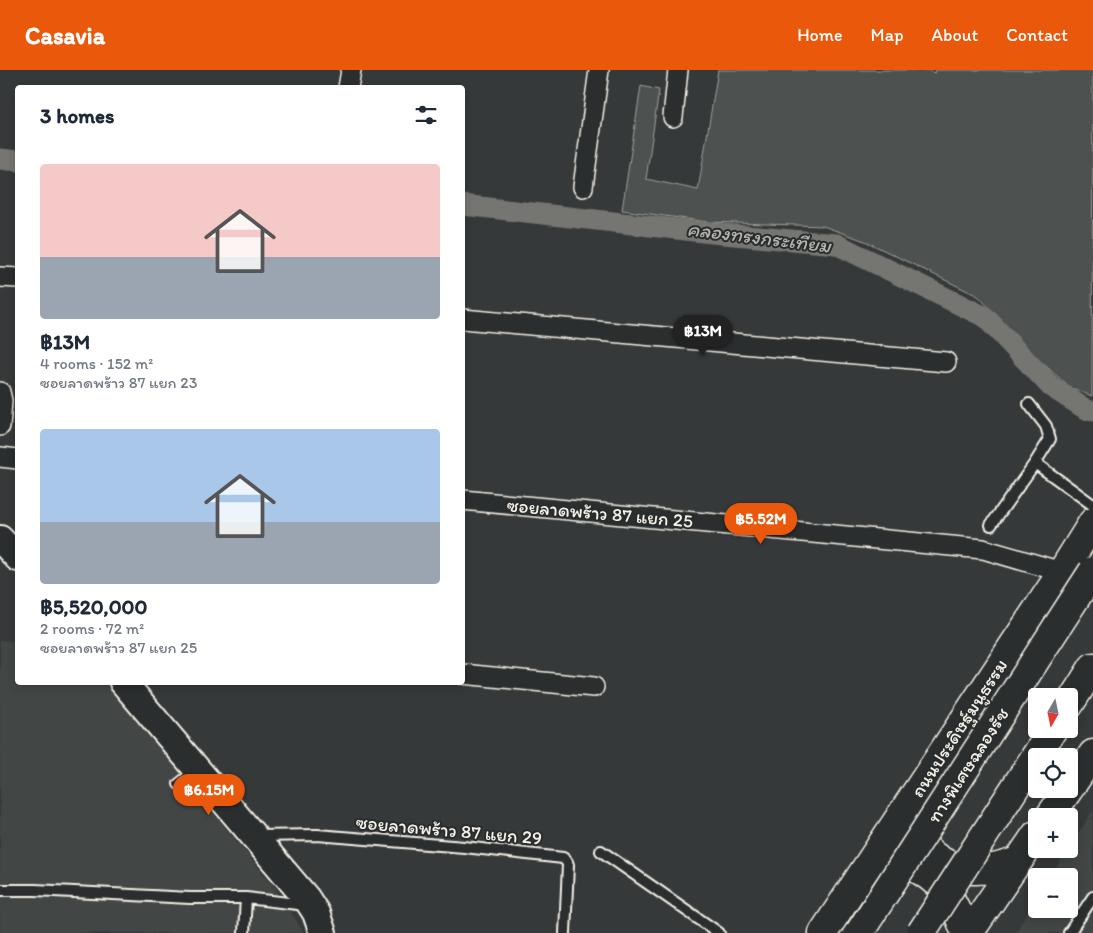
<!DOCTYPE html>
<meta charset="utf-8">
<style>
:root{--surface:#fff;--page:#f2f2f3;--text:#1f2937;--muted:#747a83;--accent:#ea580c}
body{margin:0;font-family:Itim,"Playpen Sans Thai",sans-serif;background:var(--page);color:var(--text);height:100vh;display:flex;flex-direction:column;font-size:19px;white-space:nowrap}
*{box-sizing:border-box;margin:0}
p{font-size:16px;color:var(--muted)}
.icon{flex:none;width:28px;height:28px;fill:none;stroke:currentColor;stroke-width:2;stroke-linecap:round;stroke-linejoin:round}
.map{position:relative;flex:1;overflow:hidden}
.side{position:absolute;left:15px;top:15px;width:450px;height:600px;display:flex;flex-direction:column;background:var(--surface);border-radius:5px;box-shadow:0 2px 8px #0003}
.side>*{flex:none}
.needle{width:32px;rotate:189deg}
.buttons{position:absolute;left:1028px;top:618px;display:grid;gap:10px}
.buttons a{display:grid;place-items:center;width:50px;height:50px;border-radius:5px;background:var(--surface);box-shadow:0 2px 8px #0003;font-size:25px}
.price{position:absolute;translate:-50% -42px;padding:0 11px;border-radius:18px;background:var(--accent);color:#fff;font-size:16px;line-height:32px;filter:drop-shadow(0 1px 2px #0008)}
.price::after{content:'';position:absolute;left:50%;top:30px;width:15px;height:11px;margin-left:-8px;background:inherit;clip-path:polygon(0 0,100% 0,50% 100%)}
.price.current{background:#222;color:#fff}
ul{padding:0;list-style:none}
li{display:grid;align-content:center;gap:10px;height:265px;padding:0 25px}
li span{display:grid;place-items:center;height:155px;border-radius:5px;color:#555}
li>.icon{margin-inline-start:auto}
span .icon{width:90px;height:90px;fill:#fffc;stroke-width:1}
li b{font-size:21px}
h2{display:flex;justify-content:space-between;align-items:center;height:60px;padding:0 25px;font-size:21px}
header{display:flex;align-items:center;gap:30px;box-sizing:border-box;height:70px;padding:0 25px;background:var(--accent);color:#fff}
header strong{font-size:24px}
nav{display:flex;gap:28px;margin-inline-start:auto;font-size:18px}
.map>svg:first-child{display:block}
</style>
<header>
<strong>Casavia</strong>
<nav><a>Home</a><a>Map</a><a>About</a><a>Contact</a></nav>
</header>
<div class="map">
<svg width="1093" height="863" viewBox="0 0 1093 863">
<rect width="100%" height="100%" fill="#363939"/>
<filter id="ink" filterUnits="userSpaceOnUse"><feTurbulence type="fractalNoise" baseFrequency=".02" numOctaves="2"/><feDisplacementMap in="SourceGraphic" scale="10" xChannelSelector="R" yChannelSelector="G"/><feConvolveMatrix kernelMatrix="1 2 1 2 8 2 1 2 1" color-interpolation-filters="sRGB"/></filter>
<g filter="url(#ink)">
<path fill="#434645" d="M0,570l17,1 1,41 88,1 169,205 29,45h-304z
M1093,740v123h-78l21,-33v9h33v-33h-18z"/>
<path fill="#4e514f" stroke="#a1a19c" d="M718,0h208l9,3 1,-3h157l-1,326 -23,-9 -31,-28 -60,-63 -113,-55 -42,-15 -115,-4 -86,-12 19,-124 18,4 -13,89 52,11z"/>
<g fill="none" stroke-linecap="round" stroke-linejoin="round">
<path stroke="#757572" stroke-width="21" d="M0,89l18,2
M462,135l250,28 124,11 149,73 66,70 36,23 6,1"/>
<g stroke="#f4f1e8" stroke-width="14">
<path id="lane" d="M1035,393l58,42
M991,455l44,-62 15,-24 -4,-13 -17,-22
M179,714l18,-14
M257,766l60,-1 147,12 99,11 4,4 1,3 -3,68
M601,781l118,82
M0,820h35l155,8h56l60,7
M244,863l2,-35
M1069,863l24,-36"/>
</g>
<g stroke="#f4f1e8" stroke-width="22">
<path id="street" d="M348,18l3,-18
M673,47l5,-47
M583,117l16,-117
M0,207l18,1
M462,249l484,43
M0,322l2,9 -2,25
M0,387l18,2
M462,430l521,49 79,23
M462,604l132,13"/>
</g>
<g stroke="#f4f1e8" stroke-width="30">
<path id="secondary" d="M0,469l18,19
M123,612l184,217 9,14 7,20"/>
</g>
<g stroke="#f4f1e8" stroke-width="31">
<path id="primary" d="M1069,719l24,-35
M1050,746l19,-27
M910,749c7,30 36,52 66,51 15,0 28,-4 42,-9
M883,795c23,-12 57,17 68,35 6,11 11,22 15,33
M823,863l239,-361 31,-50
M969,863l67,-98"/>
</g>
<g stroke="#f4f1e8" stroke-width="31">
<path id="highway" d="M1069,635l24,-38"/>
</g>
<use href="#lane" stroke="#2a2d2e" stroke-width="10"/>
<use href="#street" stroke="#2a2d2e" stroke-width="19"/>
<use href="#secondary" stroke="#2a2d2e" stroke-width="26"/>
<use href="#primary" stroke="#2a2d2e" stroke-width="28"/>
<use href="#highway" stroke="#2a2d2e" stroke-width="28"/>
<g stroke="#f4f1e8" stroke-width="31" stroke-linecap="butt">
<path id="highway-bridge" d="M859,863l234,-362
M921,863l132,-204"/>
</g>
<use href="#highway-bridge" stroke="#2a2d2e" stroke-width="28"/>
</g>
</g>
<g text-anchor="middle" dominant-baseline="central" stroke-width="4" stroke-linejoin="round" paint-order="stroke">
<g font-size="19" fill="#f4f1e8" stroke="#2a2d2e">
<text transform="translate(600 443) rotate(5)">ซอยลาดพร้าว 87 แยก 25</text>
<text transform="translate(959 658) rotate(-57)">ถนนประดิษฐ์มนูธรรม</text>
<text transform="translate(968 695) rotate(-57)">ทางพิเศษฉลองรัช</text>
<text transform="translate(449 760) rotate(5)">ซอยลาดพร้าว 87 แยก 29</text>
</g>
<g font-size="20" font-style="italic" fill="#b4b3ad" stroke="#2a2d2e">
<text transform="translate(759 167) rotate(7)">คลองทรงกระเทียม</text>
</g>
</g>
</svg>
<div class="buttons">
<a><svg class="needle" viewBox="-14 -14 28 28"><path d="M0-13l5 13h-10z" fill="#e53935"/><path d="M0 13l5-13h-10z" fill="#747a83"/></svg></a>
<a><svg class="icon" aria-label="locate" viewBox="0 0 24 24"><circle cx="12" cy="12" r="6"/><path d="M12 2v4M12 18v4M2 12h4M18 12h4"/></svg></a>
<a>+</a>
<a>−</a>
</div>
<b class="price current" style="left:703px;top:287px">฿13M</b>
<b class="price" style="left:761px;top:475px">฿5.52M</b>
<b class="price" style="left:209px;top:746px">฿6.15M</b>
<section class="side">
<h2>3 homes<svg class="icon" aria-label="filters" viewBox="0 0 24 24"><path d="M4 7h16M4 17h16"/><circle cx="9" cy="7" r="2"/><circle cx="15" cy="17" r="2"/></svg></h2>
<ul>
<li><span style="background:linear-gradient(#f6c9c9 60%,#9aa5b1 0)"><svg class="icon" aria-label="home" viewBox="0 0 24 24"><path d="M3 11l9-7 9 7M6 9v11h12V9"/></svg></span><div><b>฿13M</b><p>4 rooms · 152 m²</p><p>ซอยลาดพร้าว 87 แยก 23</p></div></li>
<li><span style="background:linear-gradient(#a9c7e8 60%,#9aa5b1 0)"><svg class="icon" aria-label="home" viewBox="0 0 24 24"><path d="M3 11l9-7 9 7M6 9v11h12V9"/></svg></span><div><b>฿5,520,000</b><p>2 rooms · 72 m²</p><p>ซอยลาดพร้าว 87 แยก 25</p></div></li>
</ul>
</section>
</div>
